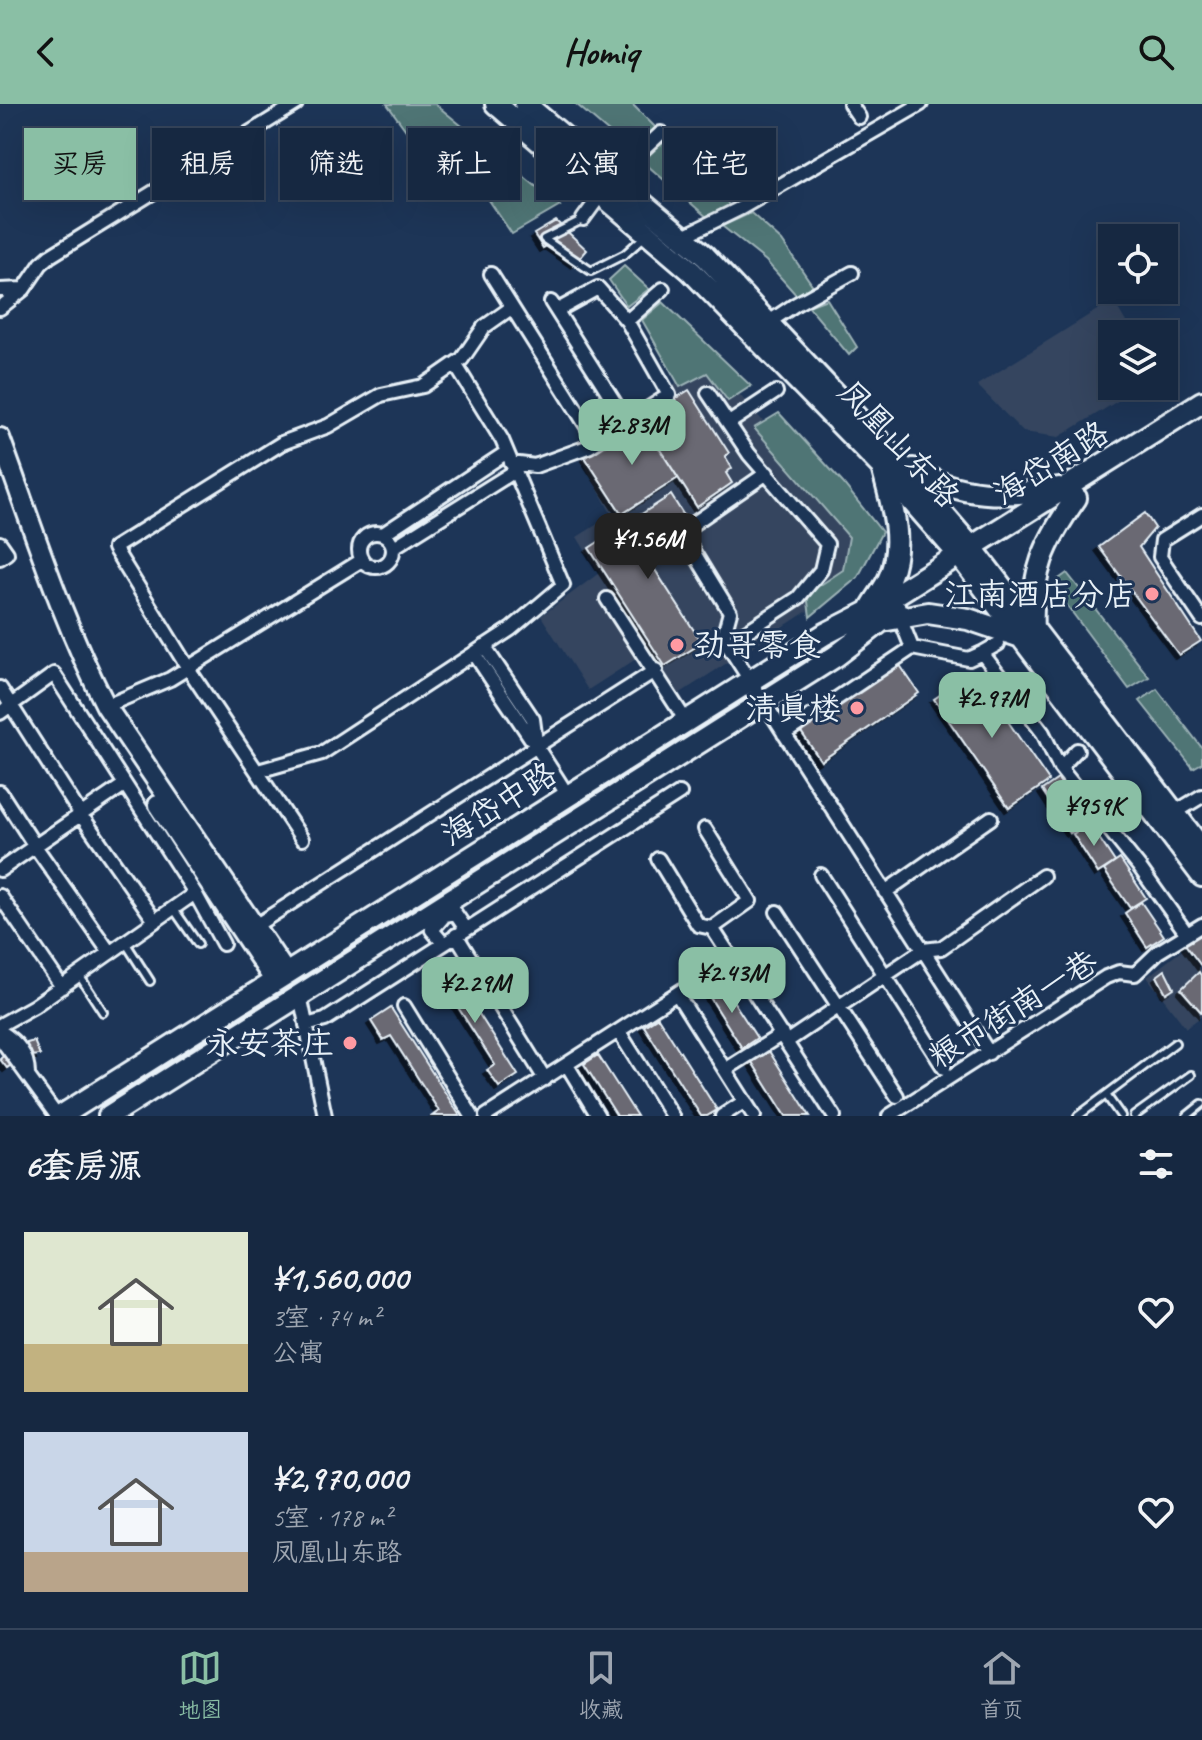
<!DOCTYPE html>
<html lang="zh">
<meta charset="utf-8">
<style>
:root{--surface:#162841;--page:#1f3048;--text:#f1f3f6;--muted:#9ea6b1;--line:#35445a;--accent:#8abfa5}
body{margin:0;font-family:Caveat,"LXGW WenKai TC",sans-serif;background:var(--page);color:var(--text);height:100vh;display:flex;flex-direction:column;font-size:30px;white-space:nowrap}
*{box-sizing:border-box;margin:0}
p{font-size:26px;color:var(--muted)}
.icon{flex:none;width:44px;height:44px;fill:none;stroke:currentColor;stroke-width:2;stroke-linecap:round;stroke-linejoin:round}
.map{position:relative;height:1012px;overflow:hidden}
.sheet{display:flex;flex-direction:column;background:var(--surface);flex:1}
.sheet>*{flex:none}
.hud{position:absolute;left:24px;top:24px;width:800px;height:72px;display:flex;gap:16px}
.fabs{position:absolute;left:1098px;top:120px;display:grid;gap:16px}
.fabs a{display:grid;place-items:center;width:80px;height:80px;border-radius:0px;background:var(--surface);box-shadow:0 8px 32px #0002,0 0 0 2px var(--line);font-size:40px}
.price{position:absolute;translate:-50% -68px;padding:0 18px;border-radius:16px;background:var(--accent);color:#111;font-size:26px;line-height:52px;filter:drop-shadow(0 2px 4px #0008)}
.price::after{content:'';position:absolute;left:50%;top:48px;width:24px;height:18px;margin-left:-12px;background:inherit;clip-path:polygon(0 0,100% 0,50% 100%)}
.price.on{background:#222;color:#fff}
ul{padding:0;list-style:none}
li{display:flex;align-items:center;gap:24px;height:200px;padding:0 24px}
li span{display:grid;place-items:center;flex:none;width:224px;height:160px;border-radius:0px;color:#555}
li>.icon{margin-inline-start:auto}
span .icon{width:96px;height:96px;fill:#fffc;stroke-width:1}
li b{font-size:34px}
h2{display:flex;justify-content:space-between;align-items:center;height:96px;padding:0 24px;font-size:34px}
.chip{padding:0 28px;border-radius:0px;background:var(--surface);box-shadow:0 8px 32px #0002,0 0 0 2px var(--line);font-size:28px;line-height:72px}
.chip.on{background:var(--accent);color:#111}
header{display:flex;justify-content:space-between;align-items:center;height:104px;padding:0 24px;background:var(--accent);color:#111;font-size:36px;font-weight:700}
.tabs{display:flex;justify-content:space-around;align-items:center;height:112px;border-top:2px solid var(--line);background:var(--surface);font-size:22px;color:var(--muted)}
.tabs a{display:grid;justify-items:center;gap:4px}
.tabs .on{color:var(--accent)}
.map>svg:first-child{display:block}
</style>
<header><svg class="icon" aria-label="back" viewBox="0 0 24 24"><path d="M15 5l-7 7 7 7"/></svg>Homiq<svg class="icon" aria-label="search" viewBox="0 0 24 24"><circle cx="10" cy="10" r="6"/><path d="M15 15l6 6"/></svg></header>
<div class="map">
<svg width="1202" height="1012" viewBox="0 0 1202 1012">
<defs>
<filter id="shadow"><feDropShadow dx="-4" dy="4" stdDeviation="0" flood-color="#0009"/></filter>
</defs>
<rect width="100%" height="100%" fill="#1d3557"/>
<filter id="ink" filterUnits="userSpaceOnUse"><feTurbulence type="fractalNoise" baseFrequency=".0125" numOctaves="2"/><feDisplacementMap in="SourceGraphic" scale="16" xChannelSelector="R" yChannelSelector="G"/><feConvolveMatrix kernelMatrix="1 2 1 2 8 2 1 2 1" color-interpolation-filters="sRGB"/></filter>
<g filter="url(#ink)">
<path fill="#34455f" d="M1113,196l20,34h-21v52h30l-83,51 -36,-5 -46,-47z
M708,255l146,165 -2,45 -32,34 -141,91 -29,-44 -62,40 -47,-74 58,-43 -22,-36 35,-22 -33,-60z
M1185,844l17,23v45l-16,12 -39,-51z"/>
<path fill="#4f7475" stroke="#9cb2b6" stroke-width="2" d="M387,0h48l125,102 -48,28 -49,-72 -24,14z
M576,0h56l25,25 -27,21z
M668,36l41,32 21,35 -22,11 -68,-59z
M751,109l31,28 31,45 -16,10 -31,-35 -44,-35z
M624,162l25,23 -22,17 -18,-26z
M827,195l30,48 -8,8 -41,-49z
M663,198l88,84 -23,15 -21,-28 -27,14 -38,-67z
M779,309l64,70 39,49 -24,45 -48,40 -3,-23 36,-24 6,-33 -95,-109z
M1067,469l82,104 -20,12 -72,-97 -1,-11z
M1157,585l45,59v15l-9,5 -53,-67z"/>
<path fill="#6a6973" stroke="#e8f1f8" stroke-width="2" filter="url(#shadow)" d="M556,117l31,29 -12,14 -27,-19 -5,3 -9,-14z
M689,286l40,63 -4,3 7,12 -6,5 6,10 -35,24 -56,-87z
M641,316l37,58 -56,36 -37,-57z
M671,391l15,24 -45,29 61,95 -37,23 -76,-118z
M1145,409l10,15 -16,19 62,94 -22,14 -80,-108z
M893,551l26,38 -98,68 -26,-38z
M974,568l75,109 -40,27 -75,-109z
M1058,675l28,43 -16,11 -28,-43z
M1089,719l26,39 -17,11 -25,-39z
M1120,755l26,39 -16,10 -26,-38z
M1141,798l23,34 -17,11 -22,-34z
M1199,830l3,4v29l-17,-23z
M449,863l69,108 -19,12 -12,-17 8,-5 -43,-67 -8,5 -15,-23z
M1165,866l9,18 -8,5 -9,-17z
M1199,868l3,5v36l-21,-24z
M721,878l36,56 -15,10 -36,-57z
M391,904l69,108h-28l7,-5 -48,-75 -8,4 -12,-19z
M658,913l59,93 -10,6h-6l-57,-90z
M34,937l6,14 -19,2 -14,11 -7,-9 13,-12z
M769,947l41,65h-24l-34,-54z
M598,951l39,61h-20l-33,-52z"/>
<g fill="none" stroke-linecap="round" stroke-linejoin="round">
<g stroke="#e8f1f8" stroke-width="12">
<path id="lane" d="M582,116l-38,19 47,32 34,-17 20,-18
M173,804l25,36
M125,838l25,39
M79,871l24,37
M1106,991l15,21
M1078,1012l97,-73
M1134,1012l57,-41
M1187,1012l15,-12"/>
</g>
<g stroke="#e8f1f8" stroke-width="18">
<path id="street" d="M850,0l9,13
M583,115l30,-41 48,-45
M682,133l59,-29 180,-104
M491,170l105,167
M0,186l24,-1
M551,198l76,120
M0,204l24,-19 17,-25 9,-8 246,-152
M627,217l36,-32
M769,218l27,-18 56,-31
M708,289l41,61 78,90 -6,26 -23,28 -71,46
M729,319l47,-31
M511,359l24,3 55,-20 79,-51 -42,-74 -29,-33 -40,22
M1202,411l-40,25 -2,17 42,62
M359 446a17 17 0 1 1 34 0a17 17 0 1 1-34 0Z
M682,429l48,79 -7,26 266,415
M383,430l124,-82
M0,439l7,10 -7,5
M661,442l106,-73
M394,443l121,-76
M607,495l79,122
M900,514l12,30
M484,542l49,73 3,23
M474,549c31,48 64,94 94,143
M982,549l16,-9
M0,584l81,127 74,106
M106,602l64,-27 192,-119
M0,609l54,-39 141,219 28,51
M784,630l128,-86 57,11 13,-6 61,80 17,35 80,100 47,66
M1060,664l17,-18
M258,667l64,-18 189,-124 52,-44 -61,-145 -47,-76
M0,688l35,54 75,107
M1174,709l28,-17
M705,725l45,72 -38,27
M302,735l-114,-171 -74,-120 168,-105 46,-17 53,-31 42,-9 39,-27 22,-32 27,-19
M658,755l40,66 14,3 122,188
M0,766l124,-85
M821,771l123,193
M885,788l106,-74
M0,792l62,91
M777,808l120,184
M255,822l401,-256
M456,831l89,144
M443,839l-11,-13 13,-15 10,-2 11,16
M677,890l77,122
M300,891l25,121
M404,902l68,110
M0,921l34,-19 161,-113
M306,921l19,-5 355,-227
M0,927c17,11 28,23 28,43
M619,928l53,84
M0,934l57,78
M786,938l137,-92 18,-2 102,-72
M567,961l31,51
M725,966l57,-36
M486,1012l246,-158
M722,1012l23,-15
M889,1012l217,-139 13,-5 16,2 23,-22 44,-27"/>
</g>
<g stroke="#e8f1f8" stroke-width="24">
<path id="secondary" d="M0,334c33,90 62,183 106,268l180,267
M158,701l116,175"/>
</g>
<g stroke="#e8f1f8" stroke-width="26">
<path id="primary" d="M496,0l195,167 191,196 77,88 243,321
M525,0l180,152 190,202 77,90 230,301
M913,365c45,29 95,28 146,19
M871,504c6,-11 15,-21 19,-32 14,-34 2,-71 -7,-105
M882,517l46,-8 40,6 53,18
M1033,526c-3,-56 12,-88 43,-132
M61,1012l689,-435 75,-47 43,-22 334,-210
M109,1012l727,-460 60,-46"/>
</g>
<use href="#lane" stroke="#1d3557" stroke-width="6"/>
<use href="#street" stroke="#1d3557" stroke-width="12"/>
<use href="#secondary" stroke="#1d3557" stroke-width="18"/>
<use href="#primary" stroke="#1d3557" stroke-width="20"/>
</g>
</g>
<g fill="#ff9aa2" stroke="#1d3557" stroke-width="3">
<circle cx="1152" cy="490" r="8"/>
<circle cx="677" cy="541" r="8"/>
<circle cx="857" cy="604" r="8"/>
<circle cx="350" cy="939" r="8"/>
</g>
<g text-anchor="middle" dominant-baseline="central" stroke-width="6" stroke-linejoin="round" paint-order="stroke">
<g font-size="32" fill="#e8f1f8" stroke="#1d3557">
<text transform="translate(899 340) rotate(47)">凤凰山东路</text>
<text transform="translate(1051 359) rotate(-32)">海岱南路</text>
<text transform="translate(499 700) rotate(-32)">海岱中路</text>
<text transform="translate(1013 905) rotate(-32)">粮市街南一巷</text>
</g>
<g font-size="32" fill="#e8f1f8" stroke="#1d3557" text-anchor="end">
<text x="1136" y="490">江南酒店分店</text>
<text x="693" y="541" text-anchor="start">劲哥零食</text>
<text x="841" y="604">清真楼</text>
<text x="334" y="939">永安茶庄</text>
</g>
</g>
</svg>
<div class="fabs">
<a><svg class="icon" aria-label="locate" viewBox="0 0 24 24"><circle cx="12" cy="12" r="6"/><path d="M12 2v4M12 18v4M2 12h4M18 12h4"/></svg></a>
<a><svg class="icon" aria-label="layers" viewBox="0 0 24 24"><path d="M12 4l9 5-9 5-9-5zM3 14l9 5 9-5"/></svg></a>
</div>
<b class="price" style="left:632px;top:363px">¥2.83M</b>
<b class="price on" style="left:648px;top:477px">¥1.56M</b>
<b class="price" style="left:992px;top:636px">¥2.97M</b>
<b class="price" style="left:1094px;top:744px">¥959K</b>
<b class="price" style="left:732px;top:911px">¥2.43M</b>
<b class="price" style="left:475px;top:921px">¥2.29M</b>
<div class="hud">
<a class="chip on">买房</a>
<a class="chip">租房</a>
<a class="chip">筛选</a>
<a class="chip">新上</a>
<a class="chip">公寓</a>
<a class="chip">住宅</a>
</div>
</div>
<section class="sheet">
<h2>6套房源<svg class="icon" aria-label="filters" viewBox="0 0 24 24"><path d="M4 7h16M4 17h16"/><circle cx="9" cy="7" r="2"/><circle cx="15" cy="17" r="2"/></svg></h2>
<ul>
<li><span style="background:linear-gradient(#dfe7d0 70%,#c2b280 0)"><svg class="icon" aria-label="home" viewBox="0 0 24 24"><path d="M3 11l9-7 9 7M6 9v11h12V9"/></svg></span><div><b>¥1,560,000</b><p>3室 · 74 m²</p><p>公寓</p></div><svg class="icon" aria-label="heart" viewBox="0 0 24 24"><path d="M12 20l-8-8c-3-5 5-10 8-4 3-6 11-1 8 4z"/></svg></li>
<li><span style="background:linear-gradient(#c9d6e8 75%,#b9a48a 0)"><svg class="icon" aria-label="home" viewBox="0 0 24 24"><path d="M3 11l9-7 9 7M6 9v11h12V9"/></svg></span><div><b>¥2,970,000</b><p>5室 · 178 m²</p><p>凤凰山东路</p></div><svg class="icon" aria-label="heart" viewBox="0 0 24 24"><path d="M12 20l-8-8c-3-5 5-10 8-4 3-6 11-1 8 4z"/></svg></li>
</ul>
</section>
<nav class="tabs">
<a class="on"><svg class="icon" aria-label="map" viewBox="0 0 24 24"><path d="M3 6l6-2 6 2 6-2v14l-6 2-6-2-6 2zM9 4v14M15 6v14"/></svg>地图</a>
<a><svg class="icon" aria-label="saved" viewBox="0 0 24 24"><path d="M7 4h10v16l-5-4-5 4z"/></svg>收藏</a>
<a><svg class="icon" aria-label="home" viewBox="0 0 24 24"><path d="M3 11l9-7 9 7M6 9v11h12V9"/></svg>首页</a>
</nav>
